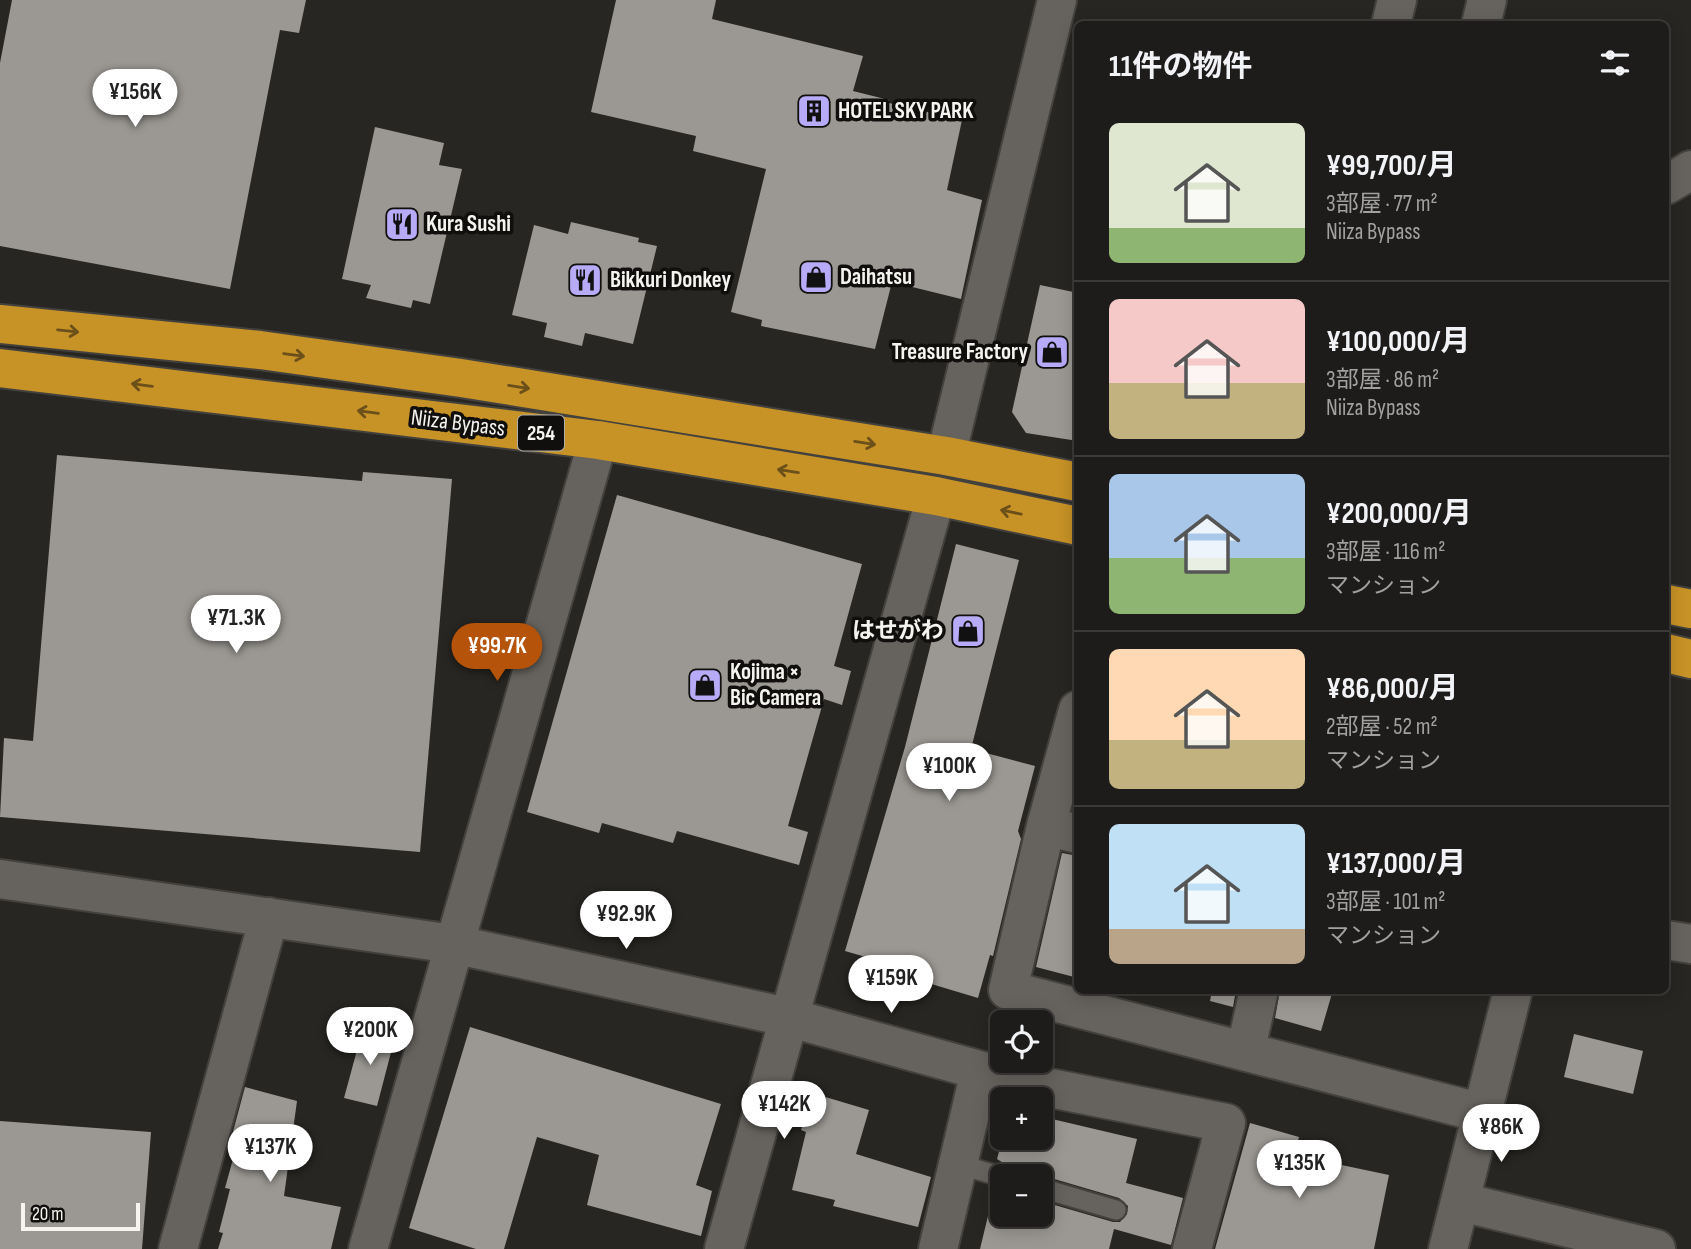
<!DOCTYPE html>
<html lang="ja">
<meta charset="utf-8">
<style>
:root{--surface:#1e1c1a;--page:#2b2927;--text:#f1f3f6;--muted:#a1a1a2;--line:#3c3a39;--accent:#b45309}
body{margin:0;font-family:"Sofia Sans Condensed","Noto Sans JP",sans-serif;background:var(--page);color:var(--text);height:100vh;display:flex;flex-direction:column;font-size:26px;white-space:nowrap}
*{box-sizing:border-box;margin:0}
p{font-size:23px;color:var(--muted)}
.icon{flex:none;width:38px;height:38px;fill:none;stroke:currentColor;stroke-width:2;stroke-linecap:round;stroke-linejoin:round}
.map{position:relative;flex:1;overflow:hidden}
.sheet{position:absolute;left:1074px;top:21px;width:595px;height:973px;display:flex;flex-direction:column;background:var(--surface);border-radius:10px;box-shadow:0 4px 18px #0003,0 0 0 2px var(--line)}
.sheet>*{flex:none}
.controls{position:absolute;left:990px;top:1010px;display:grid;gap:14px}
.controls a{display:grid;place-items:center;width:63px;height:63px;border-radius:10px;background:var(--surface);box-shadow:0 4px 18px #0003,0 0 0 2px var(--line);font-size:35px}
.scale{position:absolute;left:21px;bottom:18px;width:119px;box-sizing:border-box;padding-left:7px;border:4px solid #f5f4f1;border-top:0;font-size:19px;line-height:24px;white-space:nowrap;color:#f5f4f1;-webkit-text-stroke:5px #100f0d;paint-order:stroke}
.price{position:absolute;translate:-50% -60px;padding:0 16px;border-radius:24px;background:#fff;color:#222;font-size:23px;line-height:46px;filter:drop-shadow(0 2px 4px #0008)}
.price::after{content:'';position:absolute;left:50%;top:42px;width:21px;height:16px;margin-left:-10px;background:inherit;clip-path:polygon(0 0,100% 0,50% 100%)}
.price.current{background:var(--accent);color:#fff}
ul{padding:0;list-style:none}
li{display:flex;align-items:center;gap:21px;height:175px;padding:0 35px}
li+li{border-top:2px solid var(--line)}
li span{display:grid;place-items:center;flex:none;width:196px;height:140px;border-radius:10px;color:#555}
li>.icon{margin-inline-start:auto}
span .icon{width:84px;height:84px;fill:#fffc;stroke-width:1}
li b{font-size:30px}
h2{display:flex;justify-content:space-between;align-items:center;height:84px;padding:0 35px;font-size:30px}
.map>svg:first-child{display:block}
</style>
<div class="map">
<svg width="1691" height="1249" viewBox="0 0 1691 1249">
<rect width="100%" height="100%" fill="#282622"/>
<path fill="#9b9893" d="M12,0h294l-7,33 -19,-3 -50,259 -230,-43v-183z
M616,0h100l-4,19 151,37 -10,35 36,9v3l73,17 -15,70 35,10 -21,99 -69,-17 -17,67 -114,-23 1,-6 -31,-8 35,-143 -73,-18 3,-15 -105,-24z
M375,127l69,16 -5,22 23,4 -32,135 -17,-4 -2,8 -45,-10 5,-13 -29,-6z
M571,222l68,16 -1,4 19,4 -24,98 -48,-11 -3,13 -38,-9 3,-14 -35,-8 22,-90 34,9z
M1040,285l38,8v148l-52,-8 -14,-21z
M57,455l305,26 1,-9 89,7 -32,373 -420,-35 4,-79 29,3z
M617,495l245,69 -28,102 17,5 -9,34 -18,-6 -36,127 20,6 -9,33 -122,-34 -4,12 -71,-20 -3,10 -72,-21z
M956,544l63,16 -48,189 64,17 -17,65 3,8 -28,117 -3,-1 -12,43 -90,-27 2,-7 -45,-13 60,-204z
M1062,853l16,3v122l-42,-11z
M1212,990h24l-3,17 -23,-6z
M1280,990h53l-12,41 -46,-13z
M470,1027l251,77 -25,81 16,6 -11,45 -114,-31 12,-50 -62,-18 -33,112h-28l-67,-21z
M363,1028l32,9 -18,69 -33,-8z
M1574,1034l69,17 -10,43 -69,-17z
M245,1087l52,14 -13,95 57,11 -10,42h-113l5,-16 -4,-1 11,-43 -5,-1 13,-47 -7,-2z
M812,1093l57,17 -13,44 75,23 -13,50 -85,-21 2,-6 -43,-10 14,-58 -5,-2z
M1052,1119l85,20 -11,44 57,15 -12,47 -57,-16 -5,20h-129l15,-62 8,2v25h38v-13l72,21h7l7,-8 1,-8 -9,-8 -75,-22h-29l-4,-8 -14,-9 6,-22 38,1v-11l9,2z
M0,1121l151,11 -9,117h-142z
M1250,1123l49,14 -5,18 95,20 -15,74h-159z"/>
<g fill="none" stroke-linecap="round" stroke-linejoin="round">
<g stroke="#43413e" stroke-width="23">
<path id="lane" d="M957,1164l46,13
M1041,1188l75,22"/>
</g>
<g stroke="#43413e" stroke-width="42">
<path id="street" d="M1391,24l6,-24
M1481,24l6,-24
M1666,185l25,-15
M946,456l111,-456
M1078,710l-32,116 -38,164 474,123
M1046,826l32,8
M0,879l453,65 334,73 243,67 196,39 -34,126
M1666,940l25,4
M1246,1049l13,-59
M1461,1202l195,47
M178,1249l91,-332
M368,1249l230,-809
M724,1249l212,-753
M938,1249l42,-178
M1448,1249l65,-259"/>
</g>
<g stroke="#43413e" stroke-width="42">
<path id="highway" d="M0,324l260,26 201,28 485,78 132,26
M0,368l598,72 338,56 142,30
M1666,604l25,5
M1666,653l25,6"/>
</g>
<use href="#lane" stroke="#66635e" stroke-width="19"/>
<use href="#street" stroke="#66635e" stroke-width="38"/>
<use href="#highway" stroke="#c79226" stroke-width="38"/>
</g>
<defs><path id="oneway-shaft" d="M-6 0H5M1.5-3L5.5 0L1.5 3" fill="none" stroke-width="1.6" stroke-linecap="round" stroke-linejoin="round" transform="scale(1.75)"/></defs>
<g stroke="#6c501a">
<use href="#oneway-shaft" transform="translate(68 331) rotate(6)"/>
<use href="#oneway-shaft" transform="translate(294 355) rotate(8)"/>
<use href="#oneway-shaft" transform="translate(142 385) rotate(-173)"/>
<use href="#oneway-shaft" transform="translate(519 387) rotate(9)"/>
<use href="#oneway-shaft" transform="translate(368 412) rotate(-173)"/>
<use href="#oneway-shaft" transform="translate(865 443) rotate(9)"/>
<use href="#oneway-shaft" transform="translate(788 471) rotate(-171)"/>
<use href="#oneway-shaft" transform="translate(1011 512) rotate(-168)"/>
</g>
<defs>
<g id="building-square" transform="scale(1.75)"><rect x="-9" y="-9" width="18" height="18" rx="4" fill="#b7abf8" stroke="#100f0d"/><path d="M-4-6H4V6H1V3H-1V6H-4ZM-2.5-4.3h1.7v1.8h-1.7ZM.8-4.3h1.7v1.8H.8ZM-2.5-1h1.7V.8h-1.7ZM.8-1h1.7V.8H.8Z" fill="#111"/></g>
<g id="restaurant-square" transform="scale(1.75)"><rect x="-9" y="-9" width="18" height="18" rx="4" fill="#b7abf8" stroke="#100f0d"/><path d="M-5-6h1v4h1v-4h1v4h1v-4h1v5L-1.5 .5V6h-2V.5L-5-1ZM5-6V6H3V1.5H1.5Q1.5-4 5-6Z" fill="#111"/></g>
<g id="shop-square" transform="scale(1.75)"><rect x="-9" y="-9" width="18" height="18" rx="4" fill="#b7abf8" stroke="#100f0d"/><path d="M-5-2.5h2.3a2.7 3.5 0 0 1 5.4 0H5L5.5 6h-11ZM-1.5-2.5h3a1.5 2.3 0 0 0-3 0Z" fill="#111"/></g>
</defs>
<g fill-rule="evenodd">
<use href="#building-square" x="814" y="111"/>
<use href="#restaurant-square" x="402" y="224"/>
<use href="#shop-square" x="816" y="277"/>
<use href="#restaurant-square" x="585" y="280"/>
<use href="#shop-square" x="1052" y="352"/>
<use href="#shop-square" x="968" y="631"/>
<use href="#shop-square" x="705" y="685"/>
</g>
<g text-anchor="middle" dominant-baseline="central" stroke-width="7" stroke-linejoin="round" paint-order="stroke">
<rect fill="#100f0d" stroke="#b0afad" stroke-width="2" x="518" y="415.5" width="46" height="35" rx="5"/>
<g font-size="21" font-weight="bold" fill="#f5f4f1">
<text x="541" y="433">254</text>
</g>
<g font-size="23" font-weight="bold" fill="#f5f4f1" stroke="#100f0d" text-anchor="start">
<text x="838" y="111">HOTEL SKY PARK</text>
<text x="426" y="224">Kura Sushi</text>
<text x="840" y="277">Daihatsu</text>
<text x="610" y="280">Bikkuri Donkey</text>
<text x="1028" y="352" text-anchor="end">Treasure Factory</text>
<text x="944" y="631" text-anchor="end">はせがわ</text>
<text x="730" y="672">Kojima ×<tspan x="730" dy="26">Bic Camera</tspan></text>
</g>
<g font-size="23" fill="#f5f4f1" stroke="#100f0d">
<text transform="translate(458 423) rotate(7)">Niiza Bypass</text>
</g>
</g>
</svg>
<div class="controls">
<a><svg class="icon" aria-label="locate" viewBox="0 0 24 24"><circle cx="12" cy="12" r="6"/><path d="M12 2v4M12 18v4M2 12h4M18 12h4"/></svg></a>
<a>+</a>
<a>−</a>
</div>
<div class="scale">20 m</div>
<b class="price" style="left:135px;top:129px">¥156K</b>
<b class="price" style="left:236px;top:655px">¥71.3K</b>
<b class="price current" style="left:497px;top:683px">¥99.7K</b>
<b class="price" style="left:949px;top:803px">¥100K</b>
<b class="price" style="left:626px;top:951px">¥92.9K</b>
<b class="price" style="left:891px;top:1015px">¥159K</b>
<b class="price" style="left:370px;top:1067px">¥200K</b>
<b class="price" style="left:784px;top:1141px">¥142K</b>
<b class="price" style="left:1501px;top:1164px">¥86K</b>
<b class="price" style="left:270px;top:1184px">¥137K</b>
<b class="price" style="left:1299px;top:1200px">¥135K</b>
<section class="sheet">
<h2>11件の物件<svg class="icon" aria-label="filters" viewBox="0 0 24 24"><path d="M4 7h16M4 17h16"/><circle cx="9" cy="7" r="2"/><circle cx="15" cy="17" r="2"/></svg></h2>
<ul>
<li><span style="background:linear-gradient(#dfe7d0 75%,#8fb573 0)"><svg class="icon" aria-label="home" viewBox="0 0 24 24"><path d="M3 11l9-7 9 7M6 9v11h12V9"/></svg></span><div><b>¥99,700/月</b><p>3部屋 · 77 m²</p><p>Niiza Bypass</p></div></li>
<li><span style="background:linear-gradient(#f6c9c9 60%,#c2b280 0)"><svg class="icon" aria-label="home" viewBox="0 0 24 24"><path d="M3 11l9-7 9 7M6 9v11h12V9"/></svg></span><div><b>¥100,000/月</b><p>3部屋 · 86 m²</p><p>Niiza Bypass</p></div></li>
<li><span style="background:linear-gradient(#a9c7e8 60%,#8fb573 0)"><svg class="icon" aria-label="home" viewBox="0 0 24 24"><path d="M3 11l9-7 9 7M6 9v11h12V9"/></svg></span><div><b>¥200,000/月</b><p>3部屋 · 116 m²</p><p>マンション</p></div></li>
<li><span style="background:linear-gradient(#ffd9b3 65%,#c2b280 0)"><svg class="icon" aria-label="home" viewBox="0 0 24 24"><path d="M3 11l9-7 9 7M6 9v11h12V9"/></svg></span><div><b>¥86,000/月</b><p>2部屋 · 52 m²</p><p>マンション</p></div></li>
<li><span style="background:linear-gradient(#bfe0f5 75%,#b9a48a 0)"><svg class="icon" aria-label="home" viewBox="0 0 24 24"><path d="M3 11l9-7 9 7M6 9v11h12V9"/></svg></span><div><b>¥137,000/月</b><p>3部屋 · 101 m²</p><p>マンション</p></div></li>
</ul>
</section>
</div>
